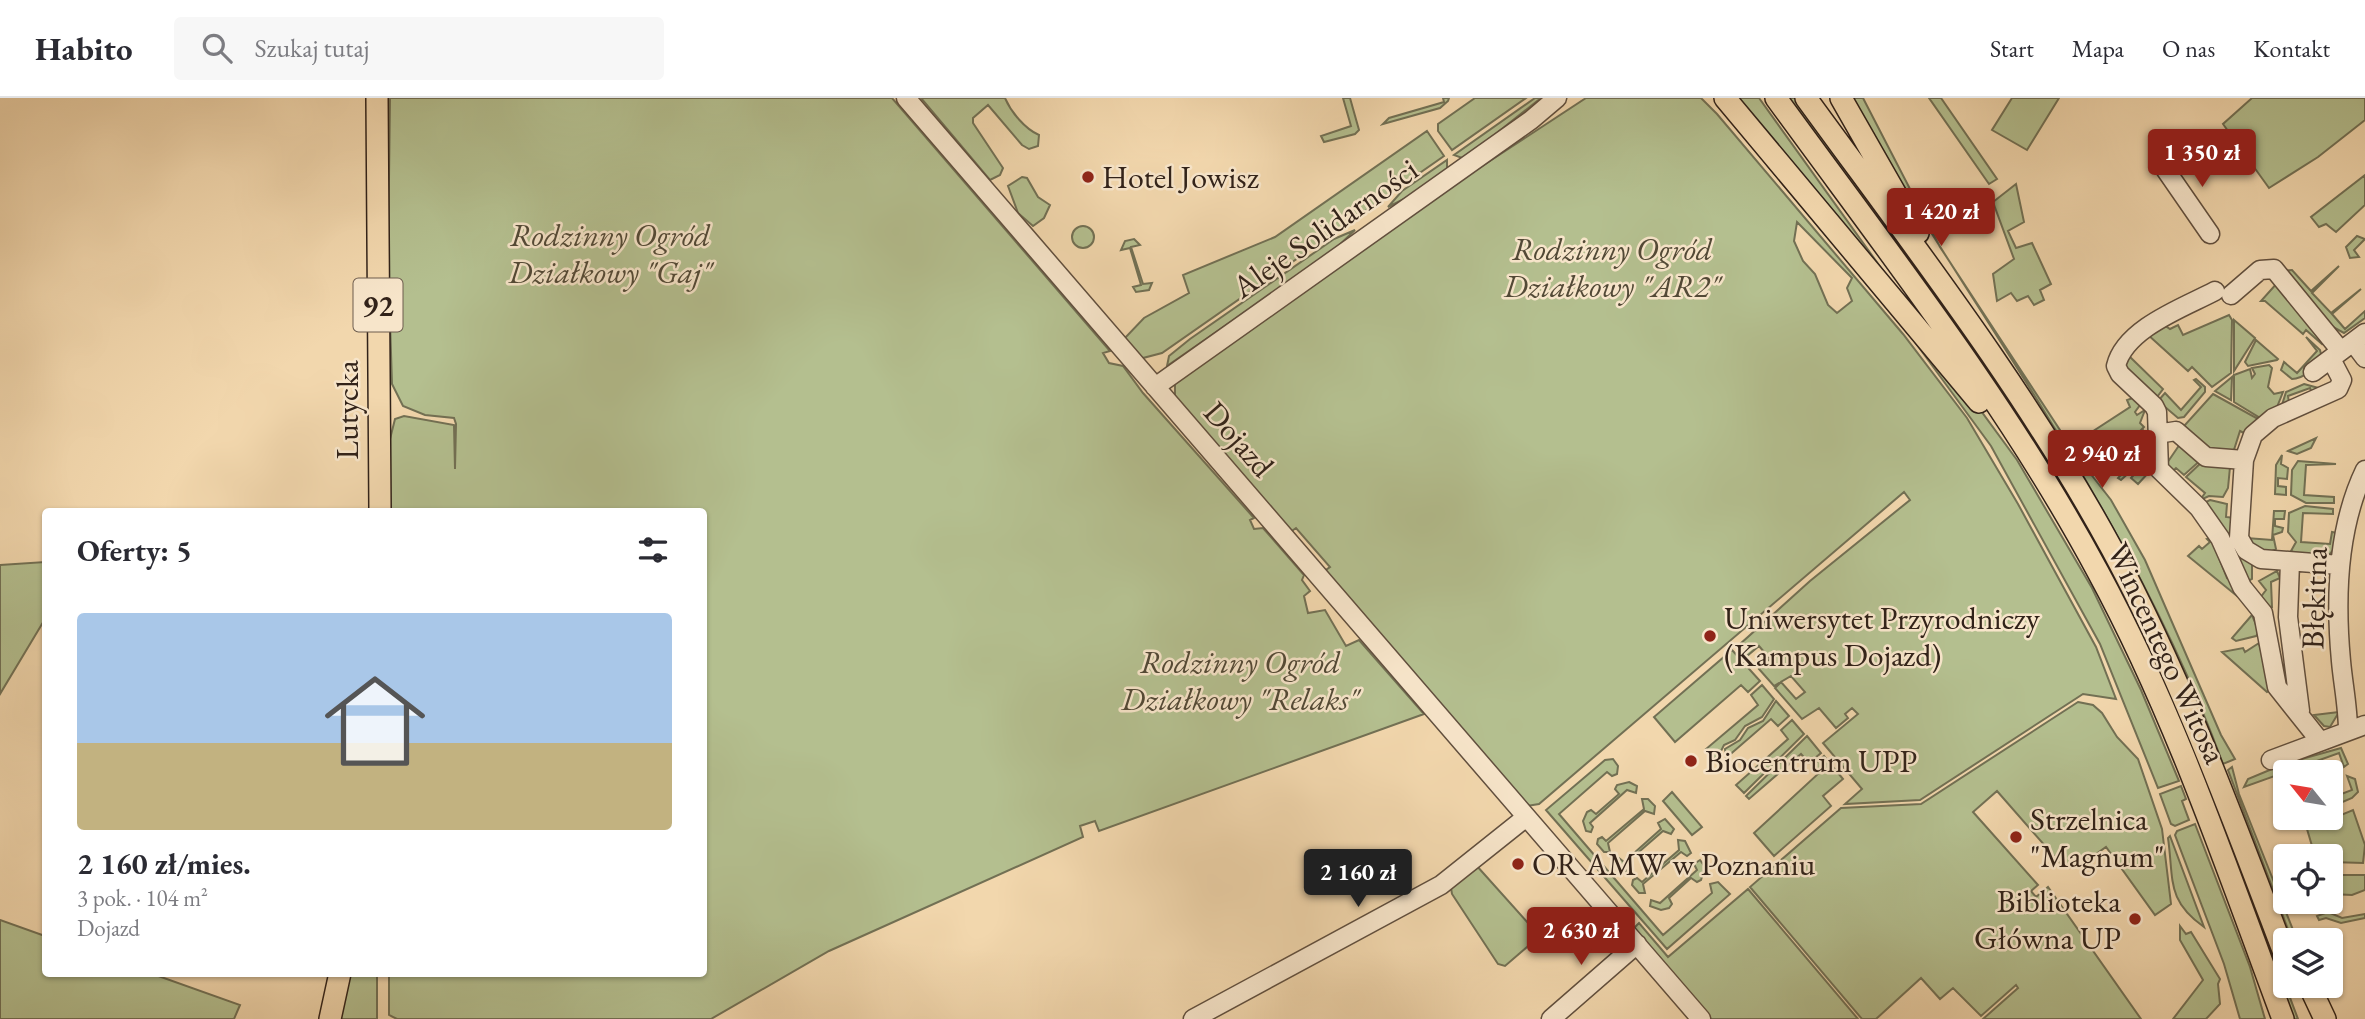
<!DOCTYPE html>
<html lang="pl">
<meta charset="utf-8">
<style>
:root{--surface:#fff;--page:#f7f7f7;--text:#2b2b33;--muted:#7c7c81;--line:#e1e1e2;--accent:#8f2418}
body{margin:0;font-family:"EB Garamond",serif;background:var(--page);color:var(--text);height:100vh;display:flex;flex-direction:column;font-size:26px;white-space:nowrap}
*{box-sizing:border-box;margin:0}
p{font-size:23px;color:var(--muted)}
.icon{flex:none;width:38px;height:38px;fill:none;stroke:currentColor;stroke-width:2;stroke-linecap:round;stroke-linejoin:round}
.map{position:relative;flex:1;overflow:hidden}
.sheet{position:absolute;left:42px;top:410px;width:665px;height:469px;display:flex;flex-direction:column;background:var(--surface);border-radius:7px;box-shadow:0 2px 5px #0004}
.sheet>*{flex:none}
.needle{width:46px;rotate:300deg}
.controls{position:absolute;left:2273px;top:662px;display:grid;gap:14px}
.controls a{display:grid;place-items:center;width:70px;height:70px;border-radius:7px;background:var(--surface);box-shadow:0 2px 5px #0004;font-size:35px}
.price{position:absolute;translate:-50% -60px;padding:0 16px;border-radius:7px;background:var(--accent);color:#fff;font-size:23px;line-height:46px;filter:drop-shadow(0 2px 4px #0008)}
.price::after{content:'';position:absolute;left:50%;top:42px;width:21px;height:16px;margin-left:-10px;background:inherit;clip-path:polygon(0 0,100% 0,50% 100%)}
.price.selected{background:#222;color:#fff}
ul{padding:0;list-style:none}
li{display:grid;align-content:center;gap:14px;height:371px;padding:0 35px}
li span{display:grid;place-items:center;height:217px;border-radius:7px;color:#555}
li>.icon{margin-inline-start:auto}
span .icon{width:126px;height:126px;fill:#fffc;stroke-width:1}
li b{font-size:30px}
h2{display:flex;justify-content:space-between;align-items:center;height:84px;padding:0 35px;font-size:30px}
header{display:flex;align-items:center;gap:42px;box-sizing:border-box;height:98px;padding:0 35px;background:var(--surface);border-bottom:2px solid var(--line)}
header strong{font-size:33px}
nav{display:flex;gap:38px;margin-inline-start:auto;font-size:24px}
.search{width:490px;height:63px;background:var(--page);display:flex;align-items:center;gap:18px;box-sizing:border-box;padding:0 24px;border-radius:7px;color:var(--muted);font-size:26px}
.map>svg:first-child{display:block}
</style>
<header>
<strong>Habito</strong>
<div class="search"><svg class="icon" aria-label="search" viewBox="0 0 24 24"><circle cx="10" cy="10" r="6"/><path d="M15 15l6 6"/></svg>Szukaj tutaj</div>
<nav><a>Start</a><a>Mapa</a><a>O nas</a><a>Kontakt</a></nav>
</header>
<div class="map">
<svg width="2365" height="921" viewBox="0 0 2365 921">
<rect width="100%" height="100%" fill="#f2d7ad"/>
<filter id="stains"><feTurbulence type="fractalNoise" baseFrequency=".00286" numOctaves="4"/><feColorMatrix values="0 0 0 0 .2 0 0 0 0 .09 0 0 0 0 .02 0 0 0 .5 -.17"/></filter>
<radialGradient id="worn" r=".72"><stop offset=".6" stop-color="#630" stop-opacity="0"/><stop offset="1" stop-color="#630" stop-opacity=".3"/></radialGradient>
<path fill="#b4bf8f" stroke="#727054" stroke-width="2" fill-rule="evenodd" d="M390,0h502l218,253 -7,2 6,10 14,3 20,27 111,125 -4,2 4,9 9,-1 41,47 -2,5 8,11 -6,5 4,17 17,-3 21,36 13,-6 65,74 -325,117 -4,-10 -15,5 3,11 -254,114 -118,68h-314l-8,-4v-42h315v-462h-314v-72l5,-20 9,-3 50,9 1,44 1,-45 -2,-6 -29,-3 -22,-9 -11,-22 -4,-125z
M921,0h84c6,14 20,31 34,37l-1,11 -9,3 -7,-4 -34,-40 -15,13v5l30,45 -3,7 -10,5z
M1343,0h7l9,32 -4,4 -31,8 -3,-6 30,-10z
M1443,0h6l-1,3 -8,7 -57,16 6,-6 55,-16z
M1475,0h51l-74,52 -14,-19v-7z
M1535,0h6l-72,57 -7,3 -8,-3z
M1586,0h115l16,16 186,220 64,84 51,86 78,143 20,52 -33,-5 -163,106 -75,4 17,-15 -39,-46 35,-29 -6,-6 -7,6 3,4 -12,10 -17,-20 -17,11 -27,-31 6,-6 15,17 9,-7 -14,-16 -17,10 -15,-17 11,-10 -11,-13 -12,10 -8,-11 71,-64 100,-81 -6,-8 -365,312 -12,2 -204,-234 7,-5 -34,-39 -7,5 -114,-134v-18l298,-209zM1797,124l55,56 -5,10 5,13 -15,12 -9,-8 -13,-31 -12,-13 -9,-20z
M1733,0h26l130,181z
M1785,0h12c88,121 181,241 259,369 58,97 104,200 148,304l-7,3 -69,-160z
M1848,0h15l77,149 139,212 32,41 34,60 76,175 14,24 -12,5c-88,-242 -245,-446 -375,-666z
M1929,0h12l56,81 -8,5z
M2012,0h47l-32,52 -35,-20z
M2252,0h113v22l-47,37 -49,31 -46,-64z
M1427,33l17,25 -282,197 -23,6 -16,-19 21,-22 45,-25 -6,-18 92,-38z
M1447,62v11l-29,21 -30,15 14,-16z
M1767,67l203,231 47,64 75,128 49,102 38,91 -21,7 -58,-144 -109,-198 -79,-108z
M2365,77v30l-29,27 -10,-8 -7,3 -8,-10z
M1022,79l5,1 11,19 12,8 -6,13 -11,8 -15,-13 -10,-27z
M2016,86l8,38 -16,9 8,17 16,-5 19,41 -11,6 4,10 -10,5 -6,-9 -11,5 -6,-8 -14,8 -4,-27 21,-15 -21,-57z
M1072 139a11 11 0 1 1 22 0a11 11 0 1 1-22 0Z
M1355,132l-23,22 -165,114 2,-10 21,-17 144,-100z
M2357,138l8,3 -11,11 5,7 -9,1 -4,-11z
M1134,141l6,6 -9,2 12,37 9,-1 -3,7 -13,2 -3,-5 8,-2 -11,-37 -9,2 4,-9z
M2339,168l-27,27 19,20 30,-24 -29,25 13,15 20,-18v7l-21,15 -22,-12 -40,-50 10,-1 19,21z
M2278,184l49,56 -5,6 -16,-14 -3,4 -38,-33h-4z
M2229,217l3,5 -1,53 -19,14 -20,-20 -4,4 -41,-37 17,-9 6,4 8,-4 5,10z
M2234,222l21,18 -21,33z
M2306,239l14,13 2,8c-5,9 -19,21 -30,21l-11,-9 3,-8 13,11 20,-22z
M2256,242l22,19 -1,1 -29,6 -3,-4z
M2128,257l35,34 -6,8 -32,-27z
M2269,267l3,3 -4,19 6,7 9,-2 -8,20 -13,7 -28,-17v-27l16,-6 2,9 3,-4 -3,-6z
M2232,279l-1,23 -16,-9z
M2196,281l9,8v5l-21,25 -6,1 -20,-17 7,-8 16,17 20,-23 -7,-7z
M2304,286l18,5 -9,7 -3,-8 -22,8 1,7 -8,5 5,-16z
M2213,296l47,26 -12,15 -8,-4 -8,25 -20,-1 -27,-23 -1,-6z
M2133,300l7,7 -5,7 2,3 8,-5 -5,13 4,4 -37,38 -10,1 -3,-4 7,-7 -11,-14 -7,5 1,-9 46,-30 -3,-7z
M2143,333l3,26 -25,23 -3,-2 15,-16 -10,-9z
M2316,340l-5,10 -14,6 -9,-3z
M2180,346l23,14 -19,17 -8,-7 -4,4 -7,-6z
M2282,357l-1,9 7,4 -1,11 -9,-1v8l8,1v8l-11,-1 1,-29z
M2203,363l4,4 23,2 -2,21 -5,9 -14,-1 -9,4 5,-7 -19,-16z
M2298,363l38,3 -30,1 -2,30 30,2v6h-28l-15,-8 1,-25z
M2145,364h2l3,9 -12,13 -7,-6z
M2210,402l17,4 -1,13 8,1 18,44v17l-4,2 -44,-78z
M2305,408l28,3v5l-30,-1 -2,29 29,2 2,-12 5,1 -4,17 -4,5 -32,-1 -6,-3 5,-9 -8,-10 1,-19z
M2274,413h11l-1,8h-9v7l8,2 -1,4 -9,3 3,14c-12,7 -21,-3 -30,-11l26,2z
M2211,440l16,40 3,-1 8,17 -1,2 -49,-40 11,-10 3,3 8,-7 -3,-3z
M45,464v57l-45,75v-129z
M2277,473l3,7 -9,4 1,25 -7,-1 -5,-8 6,-8 -7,-9z
M2252,517l7,17 -3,4 -20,5 -4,-3z
M2259,545l12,47 -4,2 -45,-40 21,-4 2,4z
M1732,552l28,31 -12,11 -7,-7 -66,57 -21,-25z
M1762,587l12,14 -12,18 -17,9 -10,14 -11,5 -8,16 -10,-12 52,-44 -7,-10z
M1776,603l13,15 -11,10 -7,-7 -45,39 -1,-9 15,-9 8,-12 15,-7z
M2078,604l15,3 9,8 15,24 21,22 24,70 9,75 -16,11 -49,-68 -28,20 -2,-3 -6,4 -6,-6 -3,2 -64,-73 -24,21 65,73 -7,6 5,6 12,-10 93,132h-158l35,-31 -2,-3 -35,31 -28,-28 -13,11 -19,-21 -45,41h-14l-112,-132 91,-79 80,-4z
M2339,614l-9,15 -6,-1 -10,-11z
M1792,622l12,14 -60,59 -8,-8 52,-46 -7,-9z
M1807,638l14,17 -12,10 -8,-9 -52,45 -3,-3z
M2341,650l7,16 -4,3 -5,-14 -95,34 4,-8 36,-15z
M1824,658l19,23 -20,17 8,10 -57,50 -20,-23 64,-59 -6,-8z
M1613,661l5,7 -1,8 -5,2 -5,-4 -48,42 104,121 49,-42 -2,-9 8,-2 12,12 -63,55 -121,-139 59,-50z
M2232,669l7,27 58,146h-5l-64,-170z
M2347,678l8,3 3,13 -6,6 -21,9v-9l21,-8z
M2207,679l91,242h-7l-90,-240z
M1629,684l8,4 -1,7 -9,-3 -37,33 3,4 -2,5 -5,-1 -3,-10 4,-9 4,-2 5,4 23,-20 -4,-5 2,-4z
M2181,688l5,13 -4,2 7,19 -14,6 -4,-2 -11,-30z
M1672,694l30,35 -10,8 -29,-34z
M1642,701h6l7,7 -1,8 -9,-3 -37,32 2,9h-6l-7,-8 1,-5 4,-2 4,4 38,-32z
M2353,712l12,35 -2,18 -32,-1v-6h-16l-8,-27z
M1665,721l9,10 -3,5 -8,-3 -38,33 2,9 -6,-1 -7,-7 1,-6 4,-1 5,4 37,-33 -3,-6z
M2195,726l55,143 15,52h-25l-16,-55 -49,-129 2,-4z
M2170,738l34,91c-38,-27 -30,-47 -36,-89z
M1678,742l7,1 6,12 -4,3 -6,-4 -38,32 2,9h-6l-7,-8 1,-5 4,-2 5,4 37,-32z
M1700,762l5,7 -4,13 -4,2 -6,-4 -22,20 3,6 -3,4 -8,2 -11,-4 1,-6 9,3 37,-33 -3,-6z
M1476,767l60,67 -2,9 -29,25 -7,-2 -46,-70 -1,-6z
M2331,777h34v15l-13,5 -21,-1z
M1748,791l110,130h-149l-77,-89 7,-7 29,34z
M2328,814l14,6 23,-4v4l-24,5 -15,-5 -7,2 -2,-4z
M0,822l45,16 1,37h104l90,32 -6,14h-234z
M2180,828l6,8 5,-2 29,47 -2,5 2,20 -14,15h-33l30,-39 -23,-40z
M348,875h29v46h-39z"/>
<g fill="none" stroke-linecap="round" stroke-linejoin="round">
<g stroke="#614f3e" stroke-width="21">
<path id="minor" d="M906,0l795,921
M2163,68l47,68
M2215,193c-30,16 -90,37 -99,75l4,8 34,32 3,6 2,57 40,39 21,30 22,49 21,26 14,74 43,54
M2231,197l29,-25 14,-1 67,82
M2353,244l12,16
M2331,261l11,21 -4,9 -65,29 -20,17 -9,25 -5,78 7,12 15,9 79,6
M2313,274l52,-39
M1155,289l376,-267 26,-22
M2157,336l19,-3 30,26 38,3
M2290,464l-2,55 12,94
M2348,633c0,-24 -5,-47 -7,-70 -6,-64 -4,-133 24,-191
M2271,662l94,-35
M1193,921l248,-134 79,-63 7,-3
M1551,921l86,-75"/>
</g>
<g stroke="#312219" stroke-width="24">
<path id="major" d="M377,0l3,413
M1725,0l254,304
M1776,0c112,154 232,306 322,474 77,142 129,297 185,447
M1806,0c107,147 219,291 306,451 70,130 121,270 174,409
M1841,0l77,135
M2309,887l16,34
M330,921l10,-46"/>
</g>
<use href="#minor" stroke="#f7e5ca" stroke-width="18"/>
<use href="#major" stroke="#f2d7ad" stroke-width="21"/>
</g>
<g fill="#8f2418" stroke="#f7e5ca" stroke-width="2.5">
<circle cx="1088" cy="79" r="7"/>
<circle cx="1710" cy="538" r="7"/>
<circle cx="1691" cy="663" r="7"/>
<circle cx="2016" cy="739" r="7"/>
<circle cx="1518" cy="766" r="7"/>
<circle cx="2135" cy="821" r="7"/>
</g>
<g text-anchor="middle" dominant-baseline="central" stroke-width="5" stroke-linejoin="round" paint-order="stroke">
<rect fill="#f7e5ca" stroke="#6c5c4e" stroke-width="2" x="353.5" y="180.5" width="49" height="53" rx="5"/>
<g font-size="30" font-weight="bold" fill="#312219">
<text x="378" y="207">92</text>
</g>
<g font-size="32" fill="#312219" stroke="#f7e5ca" text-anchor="start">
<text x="1102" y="79">Hotel Jowisz</text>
<text x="1724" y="520">Uniwersytet Przyrodniczy<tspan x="1724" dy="37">(Kampus Dojazd)</tspan></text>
<text x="1705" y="663">Biocentrum UPP</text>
<text x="2030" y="721">Strzelnica<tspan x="2030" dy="37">"Magnum"</tspan></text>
<text x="1532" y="766">OR AMW w Poznaniu</text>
<text x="2121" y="803" text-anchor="end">Biblioteka<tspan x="2121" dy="37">Główna UP</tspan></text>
</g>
<g font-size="32" fill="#312219" stroke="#f7e5ca">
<text transform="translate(1325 130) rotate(-35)">Aleje Solidarności</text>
<text transform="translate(347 312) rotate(-90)">Lutycka</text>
<text transform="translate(1239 341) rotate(49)">Dojazd</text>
<text transform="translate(2314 500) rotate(-88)">Błękitna</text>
<text transform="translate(2167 555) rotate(65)">Wincentego Witosa</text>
</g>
<g font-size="32" font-style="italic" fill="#524936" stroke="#f7e5ca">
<text x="610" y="137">Rodzinny Ogród<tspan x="610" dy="37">Działkowy "Gaj"</tspan></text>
<text x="1612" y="151">Rodzinny Ogród<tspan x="1612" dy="37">Działkowy "AR2"</tspan></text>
<text x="1240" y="564">Rodzinny Ogród<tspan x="1240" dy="37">Działkowy "Relaks"</tspan></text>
</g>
</g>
<rect width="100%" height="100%" filter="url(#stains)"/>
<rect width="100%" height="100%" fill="url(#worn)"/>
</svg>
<div class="controls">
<a><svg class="needle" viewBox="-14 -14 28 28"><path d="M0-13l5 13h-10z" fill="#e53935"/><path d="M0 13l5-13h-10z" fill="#7c7c81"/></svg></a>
<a><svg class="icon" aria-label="locate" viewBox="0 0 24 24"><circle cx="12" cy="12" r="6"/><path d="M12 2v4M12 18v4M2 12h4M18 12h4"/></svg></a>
<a><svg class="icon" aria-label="layers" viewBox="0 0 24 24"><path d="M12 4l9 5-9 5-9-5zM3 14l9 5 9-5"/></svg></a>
</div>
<b class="price" style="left:2202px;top:91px">1 350 zł</b>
<b class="price" style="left:1941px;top:150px">1 420 zł</b>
<b class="price" style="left:2102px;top:392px">2 940 zł</b>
<b class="price selected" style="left:1358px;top:811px">2 160 zł</b>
<b class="price" style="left:1581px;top:869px">2 630 zł</b>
<section class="sheet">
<h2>Oferty: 5<svg class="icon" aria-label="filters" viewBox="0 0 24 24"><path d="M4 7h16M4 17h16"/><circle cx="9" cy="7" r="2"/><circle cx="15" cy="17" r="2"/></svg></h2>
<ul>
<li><span style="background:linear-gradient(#a9c7e8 60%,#c2b280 0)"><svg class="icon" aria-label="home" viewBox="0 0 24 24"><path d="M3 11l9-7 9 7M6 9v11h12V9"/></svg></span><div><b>2 160 zł/mies.</b><p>3 pok. · 104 m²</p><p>Dojazd</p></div></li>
</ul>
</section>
</div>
